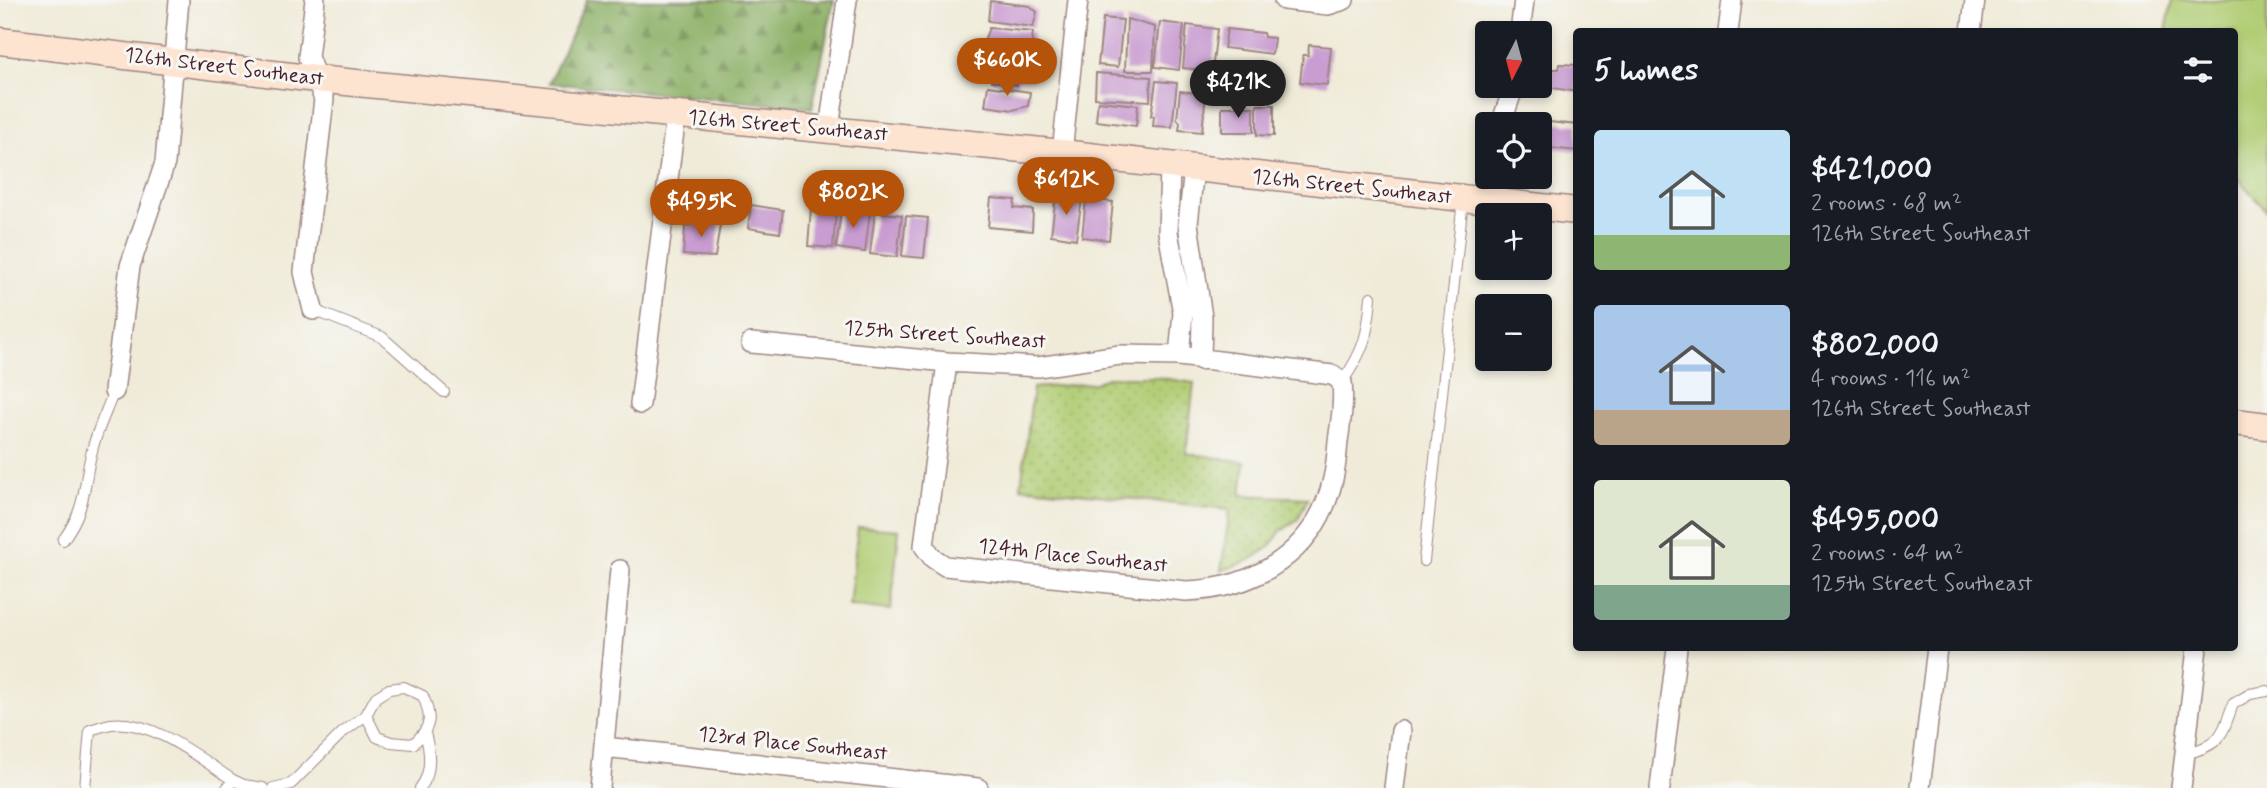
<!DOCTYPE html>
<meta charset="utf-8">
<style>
:root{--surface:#171b24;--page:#242831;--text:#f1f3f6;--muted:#9ea1a6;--accent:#b45309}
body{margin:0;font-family:Mynerve,sans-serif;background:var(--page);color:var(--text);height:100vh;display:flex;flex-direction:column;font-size:26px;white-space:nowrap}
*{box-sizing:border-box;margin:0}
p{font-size:23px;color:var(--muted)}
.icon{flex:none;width:38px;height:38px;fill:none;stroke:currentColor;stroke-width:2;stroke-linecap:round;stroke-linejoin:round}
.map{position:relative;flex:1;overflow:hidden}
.drawer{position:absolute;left:1573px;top:28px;width:665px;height:623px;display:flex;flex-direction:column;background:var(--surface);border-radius:7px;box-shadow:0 4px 10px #0003}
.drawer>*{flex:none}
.needle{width:46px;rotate:186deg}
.fabs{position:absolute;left:1475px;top:21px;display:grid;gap:14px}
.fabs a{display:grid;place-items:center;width:77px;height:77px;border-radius:7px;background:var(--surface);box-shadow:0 4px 10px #0003;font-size:35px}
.price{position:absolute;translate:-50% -60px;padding:0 16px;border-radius:24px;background:var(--accent);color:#fff;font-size:23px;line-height:46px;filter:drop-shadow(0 2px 4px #0008)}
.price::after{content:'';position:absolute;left:50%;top:42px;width:21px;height:16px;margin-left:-10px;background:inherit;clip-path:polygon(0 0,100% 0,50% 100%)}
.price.active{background:#222;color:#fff}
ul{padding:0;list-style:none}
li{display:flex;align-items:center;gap:21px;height:175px;padding:0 21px}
li span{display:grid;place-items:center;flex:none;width:196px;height:140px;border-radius:7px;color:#555}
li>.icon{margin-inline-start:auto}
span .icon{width:84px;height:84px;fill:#fffc;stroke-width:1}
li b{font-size:30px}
h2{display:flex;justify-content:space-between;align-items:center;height:84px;padding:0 21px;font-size:30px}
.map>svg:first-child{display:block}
</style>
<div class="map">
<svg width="2267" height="788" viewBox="0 0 2267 788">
<defs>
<pattern id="forest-firs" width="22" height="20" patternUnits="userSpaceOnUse" patternTransform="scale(1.75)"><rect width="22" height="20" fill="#8cb066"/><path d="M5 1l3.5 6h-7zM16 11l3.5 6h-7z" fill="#748f54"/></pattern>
<pattern id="park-dots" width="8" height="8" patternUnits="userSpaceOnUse" patternTransform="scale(1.75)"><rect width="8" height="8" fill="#b1cd74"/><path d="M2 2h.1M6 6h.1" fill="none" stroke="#9ab065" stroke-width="1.8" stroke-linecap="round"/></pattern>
</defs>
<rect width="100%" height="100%" fill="#f6f6f2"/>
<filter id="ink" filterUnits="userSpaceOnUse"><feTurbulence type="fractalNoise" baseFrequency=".0143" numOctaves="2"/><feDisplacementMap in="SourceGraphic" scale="14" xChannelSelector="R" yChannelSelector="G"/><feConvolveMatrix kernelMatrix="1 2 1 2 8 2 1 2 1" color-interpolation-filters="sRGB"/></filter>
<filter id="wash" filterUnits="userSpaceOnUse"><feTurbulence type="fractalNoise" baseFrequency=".00686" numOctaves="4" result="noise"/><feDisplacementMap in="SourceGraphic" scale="28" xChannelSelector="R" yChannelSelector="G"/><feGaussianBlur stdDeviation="1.57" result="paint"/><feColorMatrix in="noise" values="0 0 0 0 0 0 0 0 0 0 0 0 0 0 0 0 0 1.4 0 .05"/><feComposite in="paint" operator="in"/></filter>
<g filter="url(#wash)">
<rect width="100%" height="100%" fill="#f0ebd8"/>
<path fill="#b1cd74" stroke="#7e7650" stroke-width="2" d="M2172,0h95v211l-32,-36v-143l-69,-1z
M858,527l41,3 -8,80 -42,-4z"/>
<path fill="url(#forest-firs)" stroke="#6b6848" stroke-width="2" d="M587,0h247l-22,108 -263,-25z"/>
<path fill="url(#park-dots)" stroke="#7e7650" stroke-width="2" d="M1108,377h48l38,6 -8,70 59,9 -4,33 67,3 -10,21 -18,13 -10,15 -22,14 -27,10 9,-62 -209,-22 12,-99 62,-5z"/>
<g id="blocks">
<path fill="#c99dd1" d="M990,1l40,5 7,6 -4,15 -45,-6z
M1103,18l20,2 -5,47 -20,-2z
M1127,19l28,8 -2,44h-28z
M1160,22l24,3 -5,45 -24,-3z
M1187,25l30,4 -5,42 -29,-3z
M989,28l44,4 -2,18 -8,-1 -2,4 -35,-4 -1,-11z
M1227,29l36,4 1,4 10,1 -2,16 -48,-6z
M1309,45l22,2 -4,38 -27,-3 3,-27h5z
M993,56l43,4 -2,20 -16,-1 -1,6 -25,-4z
M1560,64l17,1v27l-29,-5 2,-18h9z
M1096,73l55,4 -1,24 -55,-3z
M1156,81l21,2 -5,44 -19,-1 1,-10h-3z
M988,86l42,6 -2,14 -15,4 -28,-4z
M1180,91l26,3 -4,38 -23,-2 1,-8 -3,-3z
M1098,101l40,4 -2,21 -40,-5z
M1257,105h17v31l-17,-1z
M1222,107h32v25h-32z
M1540,121l37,4v26l-37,-4z
M1056,195l26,4 -6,40 -25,-4z
M991,198l24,2 -1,8 19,2 -1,21 -44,-4z
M1086,199l27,3 -4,38 -27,-3z
M751,205l32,5 -3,23 -32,-5z
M811,208l25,2 -3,38 -25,-2z
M844,208l26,3 -5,41 -29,-4 5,-37z
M875,212l27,3 -5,42 -27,-3z
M906,216l22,2 -4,40 -22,-2z
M704,220l16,5 -5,32 -32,-2 2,-28z"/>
</g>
</g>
<g filter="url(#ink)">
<use href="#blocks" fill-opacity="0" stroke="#9d8582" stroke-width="2"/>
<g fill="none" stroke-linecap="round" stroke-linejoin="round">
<g stroke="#9d8582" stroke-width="12">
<path id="lane" d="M313,310l69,27 62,55
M1342,382c22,-31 26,-47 29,-85
M63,540c26,-36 19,-55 30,-93 5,-19 14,-37 21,-56
M1424,561l39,-361
M2185,754c36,-10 36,-16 48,-50l17,-10 17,-3
M233,780l11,5 19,3
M85,788l5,-58c7,-2 15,-5 21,-6 42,-5 89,35 122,56l-6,8
M273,788l18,-4 51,-51 24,-18 10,-18 13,-8 15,-2 19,9c9,22 9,31 -10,48l-22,-2 -14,-5 -11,-22
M420,788c13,-15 10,-37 5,-55"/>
</g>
<g stroke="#9d8582" stroke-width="22">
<path id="street" d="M1284,0l44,5 16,-5
M1728,32l4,-32
M1971,32l4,-32
M1520,33l4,-33
M1501,124l13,-38
M829,129l18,-129
M1062,153l16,-153
M1170,167l-2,65 15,81 -4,43
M1194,169l-6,55 14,93 -1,43
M1493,203l3,-26
M313,310l-9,-38 20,-173 -16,-42 7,-57
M751,343l196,19 91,5 82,-12 59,1 154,19 9,7c2,20 -1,39 -4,59 -1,13 -2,26 -5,38 -16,72 -77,110 -147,112l-241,-25 -12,-8 -9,-12 23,-184
M114,391l16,-125 35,-103 14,-163
M640,404l36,-289
M604,747l374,41
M600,788l20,-218
M1394,788l7,-57
M1660,788l17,-140
M1920,788l17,-140
M2181,788l16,-140"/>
</g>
<g stroke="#9d8582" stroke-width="29">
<path id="secondary" d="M0,41l316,38 746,74 515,58
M2235,422l32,4"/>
</g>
<use href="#lane" stroke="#fff" stroke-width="10"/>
<use href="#street" stroke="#fff" stroke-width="19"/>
<use href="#secondary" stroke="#fde4d1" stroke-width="26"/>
</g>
</g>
<g text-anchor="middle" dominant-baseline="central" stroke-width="6" stroke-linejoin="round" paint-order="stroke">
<g font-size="21" fill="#4a1f2b" stroke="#f6f6f2">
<text transform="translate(224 67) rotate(7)">126th Street Southeast</text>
<text transform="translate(788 126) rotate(5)">126th Street Southeast</text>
<text transform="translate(1352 187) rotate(6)">126th Street Southeast</text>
<text transform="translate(945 335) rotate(4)">125th Street Southeast</text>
<text transform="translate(1073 556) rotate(6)">124th Place Southeast</text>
<text transform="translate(793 744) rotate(6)">123rd Place Southeast</text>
</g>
</g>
</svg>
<div class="fabs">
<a><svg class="needle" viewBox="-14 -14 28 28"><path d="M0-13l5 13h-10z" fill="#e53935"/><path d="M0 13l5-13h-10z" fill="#9ea1a6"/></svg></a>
<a><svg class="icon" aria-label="locate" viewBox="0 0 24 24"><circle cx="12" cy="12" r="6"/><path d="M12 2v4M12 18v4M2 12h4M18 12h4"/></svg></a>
<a>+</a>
<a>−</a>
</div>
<b class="price" style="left:1007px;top:98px">$660K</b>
<b class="price active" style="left:1238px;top:120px">$421K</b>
<b class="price" style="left:1066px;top:217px">$612K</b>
<b class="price" style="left:853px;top:230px">$802K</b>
<b class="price" style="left:701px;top:239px">$495K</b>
<section class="drawer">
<h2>5 homes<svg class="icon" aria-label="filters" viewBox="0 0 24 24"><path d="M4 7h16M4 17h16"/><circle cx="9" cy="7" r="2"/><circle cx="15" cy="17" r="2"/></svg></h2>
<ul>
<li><span style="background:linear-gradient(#bfe0f5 75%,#8fb573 0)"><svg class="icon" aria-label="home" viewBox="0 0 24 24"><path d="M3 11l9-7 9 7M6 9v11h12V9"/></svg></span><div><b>$421,000</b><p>2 rooms · 68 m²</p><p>126th Street Southeast</p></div></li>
<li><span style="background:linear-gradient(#a9c7e8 75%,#b9a48a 0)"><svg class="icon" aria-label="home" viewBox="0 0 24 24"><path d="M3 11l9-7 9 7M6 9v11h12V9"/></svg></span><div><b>$802,000</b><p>4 rooms · 116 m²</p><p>126th Street Southeast</p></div></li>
<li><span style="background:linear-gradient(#dfe7d0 75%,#7fa58c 0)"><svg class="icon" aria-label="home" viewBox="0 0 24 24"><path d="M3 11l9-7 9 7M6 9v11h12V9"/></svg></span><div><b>$495,000</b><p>2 rooms · 64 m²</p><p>125th Street Southeast</p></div></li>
</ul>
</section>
</div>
